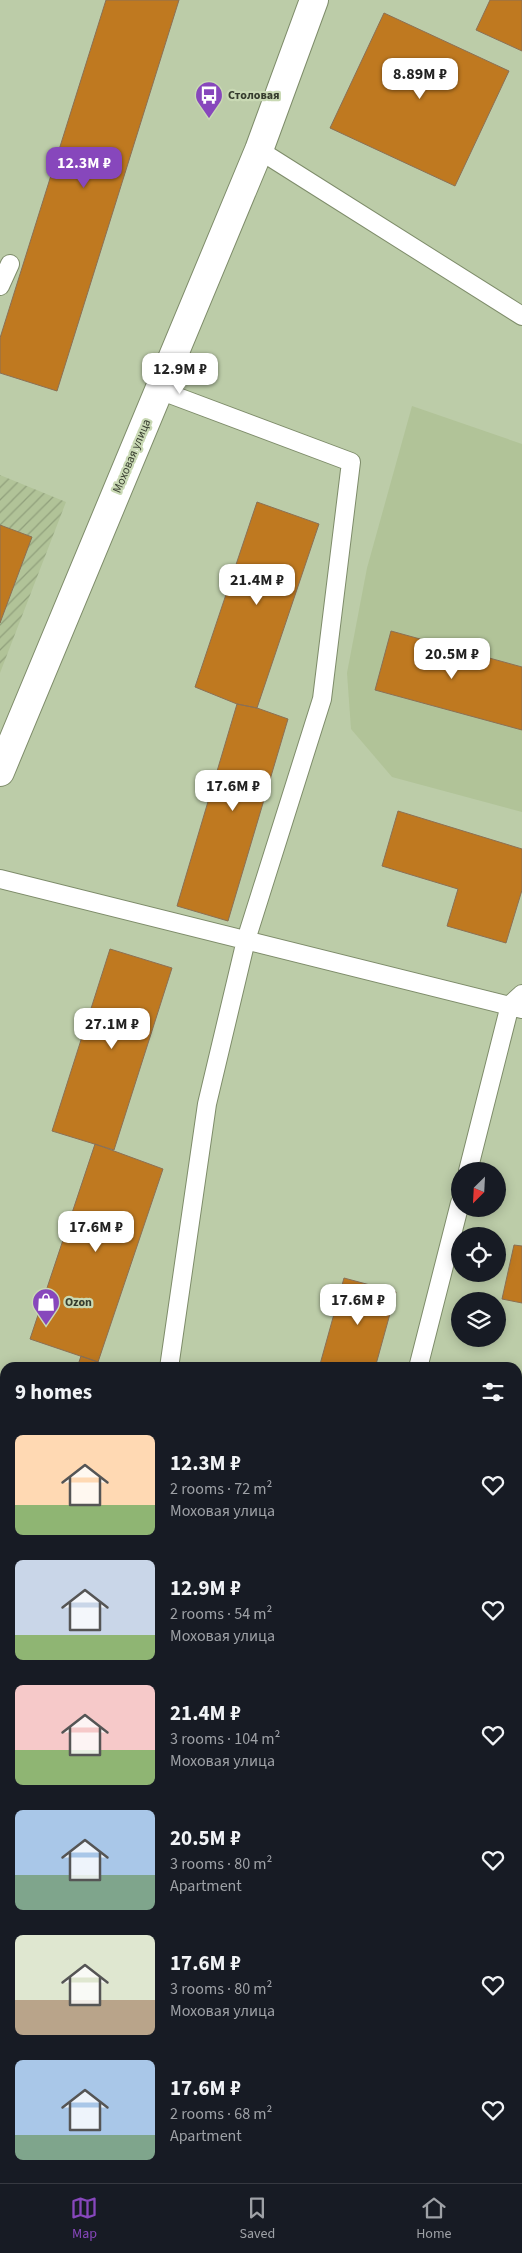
<!DOCTYPE html>
<meta charset="utf-8">
<style>
:root{--surface:#171b24;--page:#242831;--text:#f1f3f6;--muted:#9ea1a6;--line:#363941;--accent:#8747bc}
body{margin:0;font-family:"Source Sans 3",sans-serif;background:var(--page);color:var(--text);height:100vh;display:flex;flex-direction:column;font-size:19px;white-space:nowrap}
*{box-sizing:border-box;margin:0}
p{font-size:16px;color:var(--muted)}
.icon{flex:none;width:28px;height:28px;fill:none;stroke:currentColor;stroke-width:2;stroke-linecap:round;stroke-linejoin:round}
.map{position:relative;flex:1;overflow:hidden}
.side{position:absolute;left:0px;top:1362px;width:522px;height:821px;display:flex;flex-direction:column;background:var(--surface);border-radius:15px 15px 0 0;box-shadow:0 2px 12px #0003}
.side>*{flex:none}
.needle{width:32px;rotate:204deg}
.controls{position:absolute;left:451px;top:1162px;display:grid;gap:10px}
.controls a{display:grid;place-items:center;width:55px;height:55px;border-radius:50%;background:var(--surface);box-shadow:0 2px 12px #0003;font-size:25px}
.price{position:absolute;translate:-50% -42px;padding:0 11px;border-radius:10px;background:#fff;color:#222;font-size:16px;line-height:32px;filter:drop-shadow(0 1px 2px #0008)}
.price::after{content:'';position:absolute;left:50%;top:30px;width:15px;height:11px;margin-left:-8px;background:inherit;clip-path:polygon(0 0,100% 0,50% 100%)}
.price.current{background:var(--accent);color:#fff}
ul{padding:0;list-style:none}
li{display:flex;align-items:center;gap:15px;height:125px;padding:0 15px}
li span{display:grid;place-items:center;flex:none;width:140px;height:100px;border-radius:8px;color:#555}
li>.icon{margin-inline-start:auto}
span .icon{width:60px;height:60px;fill:#fffc;stroke-width:1}
li b{font-size:21px}
h2{display:flex;justify-content:space-between;align-items:center;height:60px;padding:0 15px;font-size:21px}
.dock{display:flex;justify-content:space-around;align-items:center;height:70px;border-top:1px solid var(--line);background:var(--surface);font-size:14px;color:var(--muted)}
.dock a{display:grid;justify-items:center;gap:2px}
.dock .current{color:var(--accent)}
.map>svg:first-child{display:block}
</style>
<div class="map">
<svg width="522" height="2183" viewBox="0 0 522 2183">
<defs>
<pattern id="industrial-furrows" width="10" height="10" patternUnits="userSpaceOnUse" patternTransform="scale(1.25)"><rect width="10" height="10" fill="#b1c398"/><path d="M-1 1l2-2M0 10L10 0M9 11l2-2" fill="none" stroke="#91a07c"/></pattern>
</defs>
<rect width="100%" height="100%" fill="#bccca8"/>
<path fill="#b1c398" d="M412,406l110,38v368l-130,-35 -41,-48 -4,-56 20,-105z"/>
<path fill="url(#industrial-furrows)" d="M0,475l66,27 -66,171z
M0,1881l5,1v185l-5,-1z
M518,1926l4,2v255h-516l2,-4h510z"/>
<path fill="#bf7920" stroke="#8b7055" d="M106,0h73l-122,391 -57,-18v-35z
M490,0h32v51l-46,-21z
M384,13l125,58 -54,115 -125,-58z
M257,502l62,22 -62,184 -20,-4 -42,-17z
M0,525l32,12 -32,86z
M391,631l131,36v63l-147,-40z
M237,704l20,4 31,11 -60,202 -51,-15z
M398,811l124,38v41l-16,53 -59,-17 11,-37 -76,-23z
M110,949l62,19 -58,182 -62,-19z
M95,1144l68,25 -65,193 -68,-23z
M514,1245l8,1v57l-20,-4z
M344,1278l52,14 -21,76h-56z
M81,1356l17,6 16,6h-37z
M518,1503l4,1v81l-4,-1z
M0,1944l5,1v62h-5z
M23,2179h20l1,4h-35z
M280,2179h12l2,4h-27z"/>
<g fill="none" stroke-linecap="round" stroke-linejoin="round">
<g stroke="#7e8c6a" stroke-width="20">
<path id="lane" d="M259,150l263,166
M0,286l10,-22
M159,390l192,72 -29,237 -76,241 -39,164 -38,264
M0,879l522,130
M468,1171l42,-166 12,-11
M418,1368l42,-165
M518,1831l4,-1
M0,2140h5
M309,2179l6,4"/>
</g>
<g stroke="#7e8c6a" stroke-width="30">
<path id="street" d="M0,1778h5
M518,1901l4,2"/>
</g>
<g stroke="#7e8c6a" stroke-width="30">
<path id="secondary" d="M0,772l259,-622 55,-150"/>
</g>
<use href="#lane" stroke="#fff" stroke-width="18"/>
<use href="#street" stroke="#fff" stroke-width="28"/>
<use href="#secondary" stroke="#fff" stroke-width="28"/>
</g>
<defs>
<g id="bus-pin" transform="scale(1.4375)"><path d="M0 17L-7.5 6A9.5 9.5 0 1 1 7.5 6Z" fill="#8747bc" stroke="#c9d9b4"/><path d="M-5-6H5V4H4V6H2V4H-2V6H-4V4H-5ZM-3.5-4V0h7V-4ZM-3.5 1.2v1.5H-2V1.2ZM2 1.2v1.5H3.5V1.2Z" fill="#fff"/></g>
<g id="shop-pin" transform="scale(1.4375)"><path d="M0 17L-7.5 6A9.5 9.5 0 1 1 7.5 6Z" fill="#8747bc" stroke="#c9d9b4"/><path d="M-5-2.5h2.3a2.7 3.5 0 0 1 5.4 0H5L5.5 6h-11ZM-1.5-2.5h3a1.5 2.3 0 0 0-3 0Z" fill="#fff"/></g>
</defs>
<g fill-rule="evenodd">
<use href="#bus-pin" x="209" y="95"/>
<use href="#shop-pin" x="46" y="1302"/>
</g>
<g text-anchor="middle" dominant-baseline="central" stroke-width="4.5" stroke-linejoin="round" paint-order="stroke">
<g font-size="12" font-weight="bold" fill="#363c2e" stroke="#c9d9b4" text-anchor="start">
<text x="228" y="95">Столовая</text>
<text x="65" y="1302">Ozon</text>
</g>
<g font-size="12" fill="#363c2e" stroke="#c9d9b4">
<text transform="translate(132 456) rotate(-67)">Моховая улица</text>
</g>
</g>
</svg>
<div class="controls">
<a><svg class="needle" viewBox="-14 -14 28 28"><path d="M0-13l5 13h-10z" fill="#e53935"/><path d="M0 13l5-13h-10z" fill="#9ea1a6"/></svg></a>
<a><svg class="icon" aria-label="locate" viewBox="0 0 24 24"><circle cx="12" cy="12" r="6"/><path d="M12 2v4M12 18v4M2 12h4M18 12h4"/></svg></a>
<a><svg class="icon" aria-label="layers" viewBox="0 0 24 24"><path d="M12 4l9 5-9 5-9-5zM3 14l9 5 9-5"/></svg></a>
</div>
<b class="price" style="left:420px;top:100px">8.89M ₽</b>
<b class="price current" style="left:84px;top:189px">12.3M ₽</b>
<b class="price" style="left:180px;top:395px">12.9M ₽</b>
<b class="price" style="left:257px;top:606px">21.4M ₽</b>
<b class="price" style="left:452px;top:680px">20.5M ₽</b>
<b class="price" style="left:233px;top:812px">17.6M ₽</b>
<b class="price" style="left:112px;top:1050px">27.1M ₽</b>
<b class="price" style="left:96px;top:1253px">17.6M ₽</b>
<b class="price" style="left:358px;top:1326px">17.6M ₽</b>
<section class="side">
<h2>9 homes<svg class="icon" aria-label="filters" viewBox="0 0 24 24"><path d="M4 7h16M4 17h16"/><circle cx="9" cy="7" r="2"/><circle cx="15" cy="17" r="2"/></svg></h2>
<ul>
<li><span style="background:linear-gradient(#ffd9b3 70%,#8fb573 0)"><svg class="icon" aria-label="home" viewBox="0 0 24 24"><path d="M3 11l9-7 9 7M6 9v11h12V9"/></svg></span><div><b>12.3M ₽</b><p>2 rooms · 72 m²</p><p>Моховая улица</p></div><svg class="icon" aria-label="heart" viewBox="0 0 24 24"><path d="M12 20l-8-8c-3-5 5-10 8-4 3-6 11-1 8 4z"/></svg></li>
<li><span style="background:linear-gradient(#c9d6e8 75%,#8fb573 0)"><svg class="icon" aria-label="home" viewBox="0 0 24 24"><path d="M3 11l9-7 9 7M6 9v11h12V9"/></svg></span><div><b>12.9M ₽</b><p>2 rooms · 54 m²</p><p>Моховая улица</p></div><svg class="icon" aria-label="heart" viewBox="0 0 24 24"><path d="M12 20l-8-8c-3-5 5-10 8-4 3-6 11-1 8 4z"/></svg></li>
<li><span style="background:linear-gradient(#f6c9c9 65%,#8fb573 0)"><svg class="icon" aria-label="home" viewBox="0 0 24 24"><path d="M3 11l9-7 9 7M6 9v11h12V9"/></svg></span><div><b>21.4M ₽</b><p>3 rooms · 104 m²</p><p>Моховая улица</p></div><svg class="icon" aria-label="heart" viewBox="0 0 24 24"><path d="M12 20l-8-8c-3-5 5-10 8-4 3-6 11-1 8 4z"/></svg></li>
<li><span style="background:linear-gradient(#a9c7e8 65%,#7fa58c 0)"><svg class="icon" aria-label="home" viewBox="0 0 24 24"><path d="M3 11l9-7 9 7M6 9v11h12V9"/></svg></span><div><b>20.5M ₽</b><p>3 rooms · 80 m²</p><p>Apartment</p></div><svg class="icon" aria-label="heart" viewBox="0 0 24 24"><path d="M12 20l-8-8c-3-5 5-10 8-4 3-6 11-1 8 4z"/></svg></li>
<li><span style="background:linear-gradient(#dfe7d0 65%,#b9a48a 0)"><svg class="icon" aria-label="home" viewBox="0 0 24 24"><path d="M3 11l9-7 9 7M6 9v11h12V9"/></svg></span><div><b>17.6M ₽</b><p>3 rooms · 80 m²</p><p>Моховая улица</p></div><svg class="icon" aria-label="heart" viewBox="0 0 24 24"><path d="M12 20l-8-8c-3-5 5-10 8-4 3-6 11-1 8 4z"/></svg></li>
<li><span style="background:linear-gradient(#a9c7e8 75%,#7fa58c 0)"><svg class="icon" aria-label="home" viewBox="0 0 24 24"><path d="M3 11l9-7 9 7M6 9v11h12V9"/></svg></span><div><b>17.6M ₽</b><p>2 rooms · 68 m²</p><p>Apartment</p></div><svg class="icon" aria-label="heart" viewBox="0 0 24 24"><path d="M12 20l-8-8c-3-5 5-10 8-4 3-6 11-1 8 4z"/></svg></li>
</ul>
</section>
</div>
<nav class="dock">
<a class="current"><svg class="icon" aria-label="map" viewBox="0 0 24 24"><path d="M3 6l6-2 6 2 6-2v14l-6 2-6-2-6 2zM9 4v14M15 6v14"/></svg>Map</a>
<a><svg class="icon" aria-label="saved" viewBox="0 0 24 24"><path d="M7 4h10v16l-5-4-5 4z"/></svg>Saved</a>
<a><svg class="icon" aria-label="home" viewBox="0 0 24 24"><path d="M3 11l9-7 9 7M6 9v11h12V9"/></svg>Home</a>
</nav>
